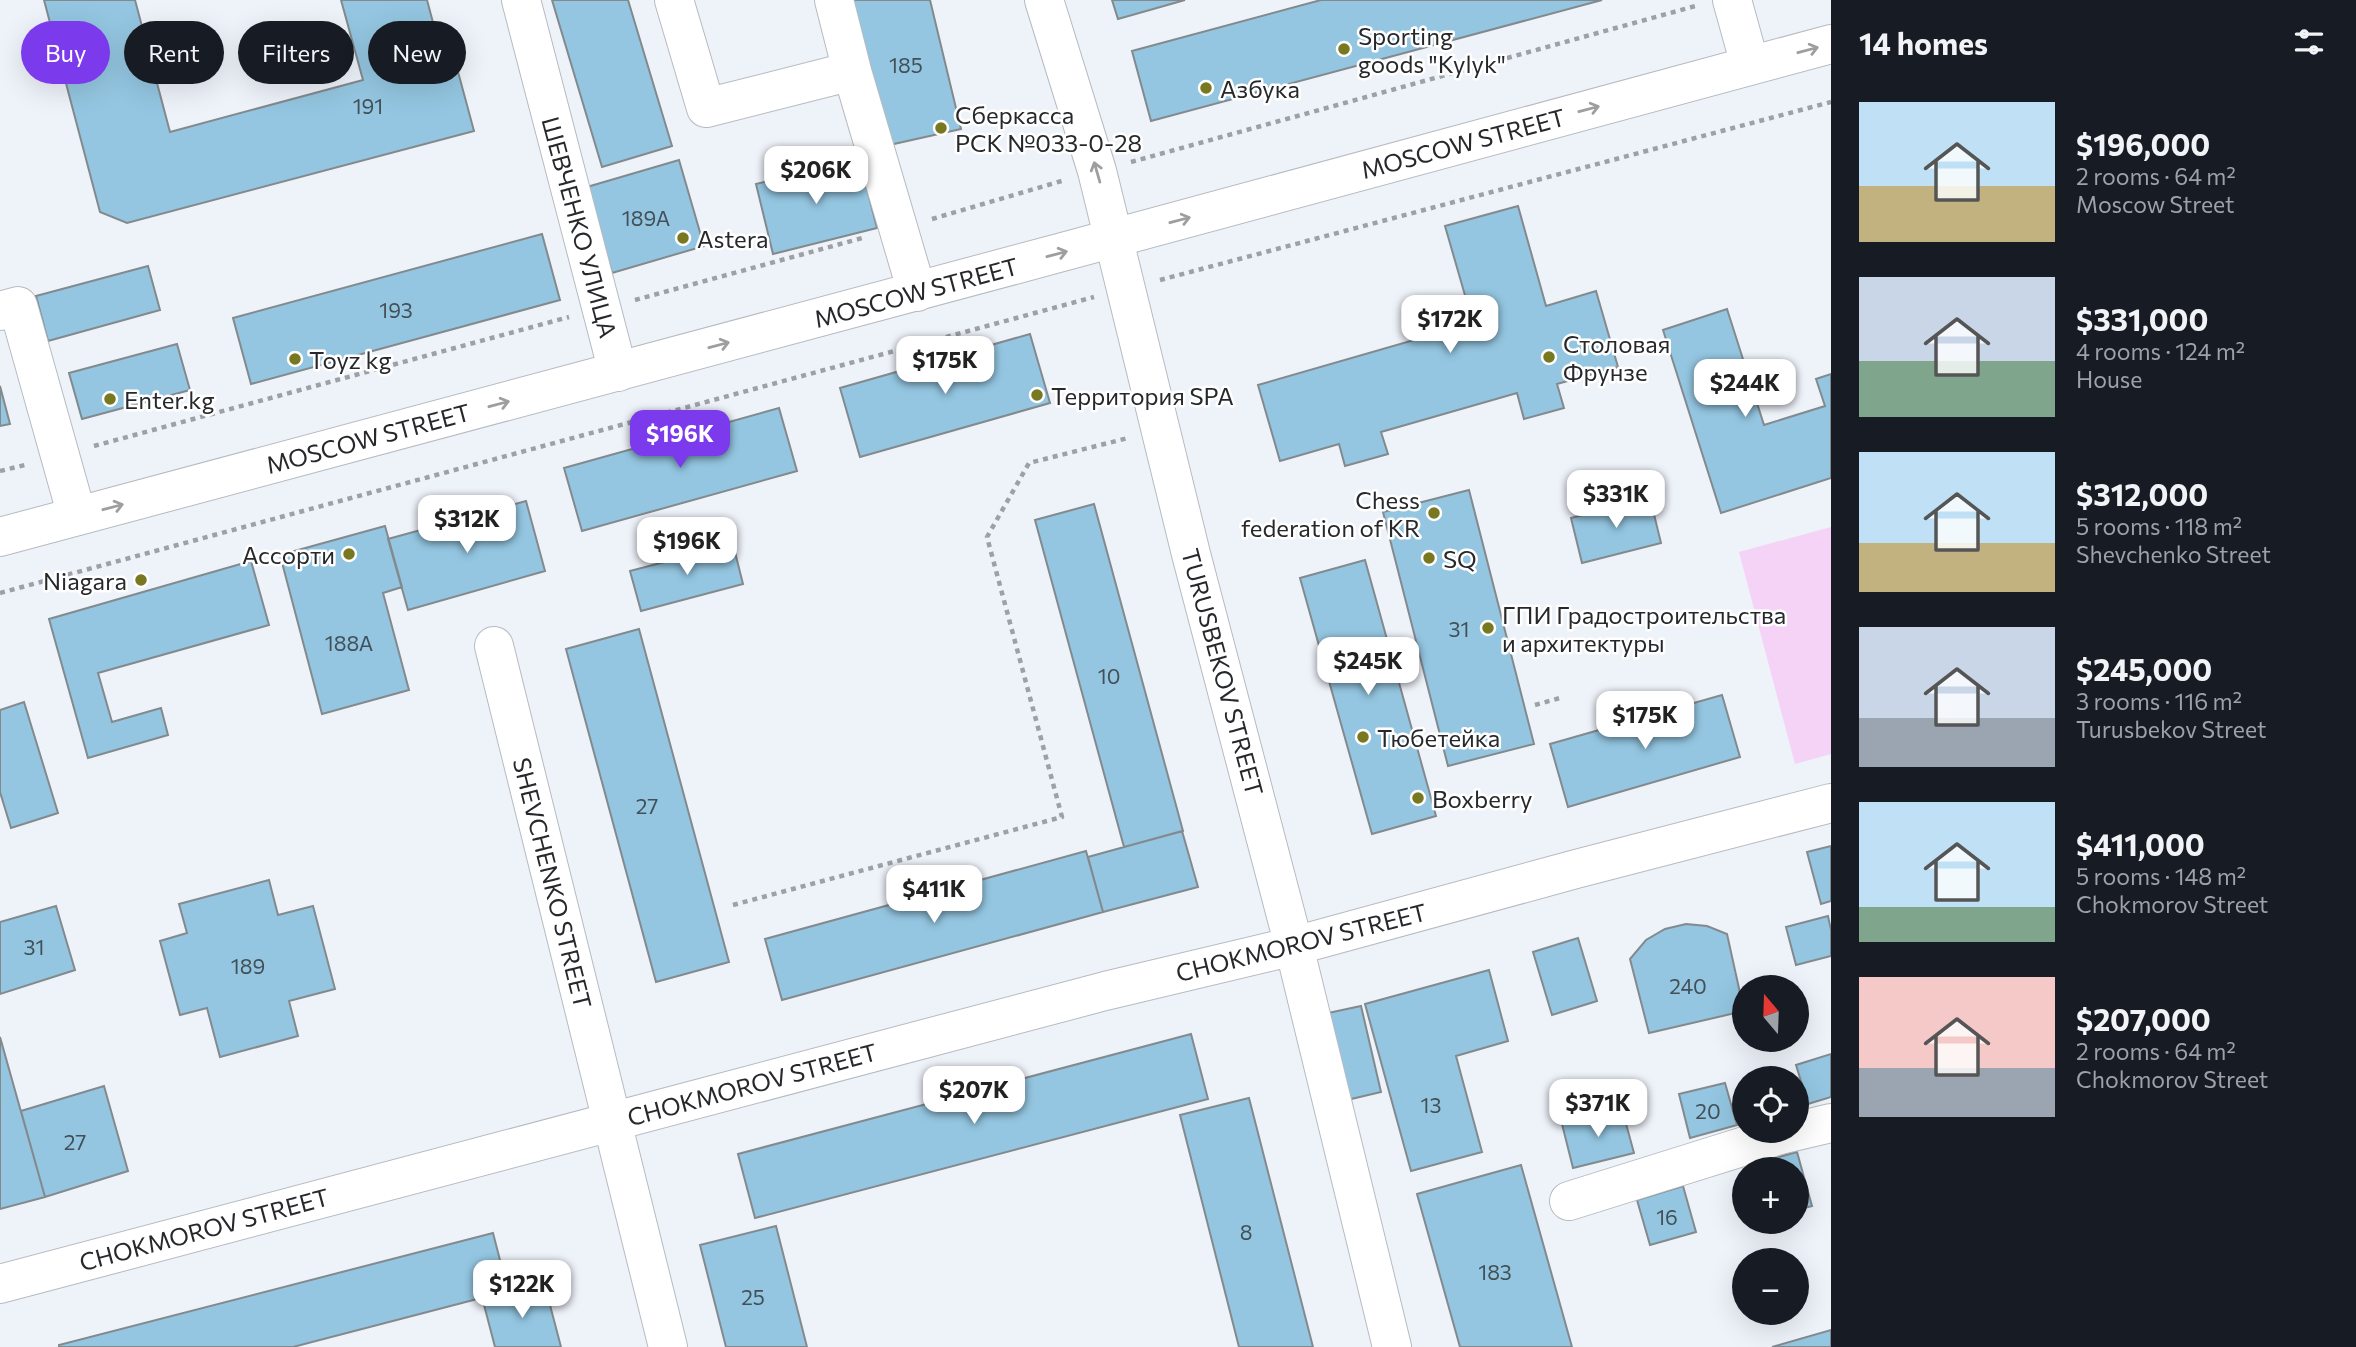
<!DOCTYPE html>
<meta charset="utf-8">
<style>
:root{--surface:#171b24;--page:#242831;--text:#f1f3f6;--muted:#9ea1a6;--accent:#7c3aed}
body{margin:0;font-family:Commissioner,sans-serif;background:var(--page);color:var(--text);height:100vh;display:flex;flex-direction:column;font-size:26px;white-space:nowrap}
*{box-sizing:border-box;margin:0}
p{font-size:23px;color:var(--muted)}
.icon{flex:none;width:38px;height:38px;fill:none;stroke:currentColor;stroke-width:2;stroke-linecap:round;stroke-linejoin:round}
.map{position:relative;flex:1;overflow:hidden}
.details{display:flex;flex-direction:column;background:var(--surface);width:525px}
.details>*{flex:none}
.guide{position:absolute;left:21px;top:21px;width:665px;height:63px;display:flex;gap:14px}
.needle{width:46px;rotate:341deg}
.buttons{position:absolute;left:1732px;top:975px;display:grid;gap:14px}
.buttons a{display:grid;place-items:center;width:77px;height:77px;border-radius:50%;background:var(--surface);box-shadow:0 7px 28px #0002;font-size:35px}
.price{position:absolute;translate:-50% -60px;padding:0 16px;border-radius:14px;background:#fff;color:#222;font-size:23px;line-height:46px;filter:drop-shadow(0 2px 4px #0008)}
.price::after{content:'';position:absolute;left:50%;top:42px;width:21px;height:16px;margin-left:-10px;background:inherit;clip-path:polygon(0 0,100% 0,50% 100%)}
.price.on{background:var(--accent);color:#fff}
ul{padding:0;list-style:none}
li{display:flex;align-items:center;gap:21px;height:175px;padding:0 28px}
li span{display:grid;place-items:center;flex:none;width:196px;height:140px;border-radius:0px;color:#555}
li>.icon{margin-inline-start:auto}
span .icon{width:84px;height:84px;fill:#fffc;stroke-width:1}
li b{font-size:30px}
h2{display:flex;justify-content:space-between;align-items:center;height:84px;padding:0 28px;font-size:30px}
.tag{padding:0 24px;border-radius:32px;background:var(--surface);box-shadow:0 7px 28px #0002;font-size:24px;line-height:63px}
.tag.on{background:var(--accent);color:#fff}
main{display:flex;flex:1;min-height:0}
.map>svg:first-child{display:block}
</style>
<main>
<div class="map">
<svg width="1831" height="1347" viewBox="0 0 1831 1347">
<rect width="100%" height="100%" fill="#eef2f9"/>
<path fill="#f5d3f7" d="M1831,527v227l-36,10 -56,-212z"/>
<path fill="#94c6e1" stroke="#838a8e" stroke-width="2" d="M44,0h91l35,132 193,-52 -22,-80h86l16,60 11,-3 20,74 -347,92 -27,-11z
M552,0h76l44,146 -70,21z
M851,0h79l31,129 -76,17z
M1112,0h73l-67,19z
M1321,0h281l-451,121 -19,-70z
M859,158l18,70 -104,26 -17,-70z
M679,160l25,86 -92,27 -25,-86z
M1518,206l28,100 50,-15 22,76 -61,17 7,24 -40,11 -7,-26 -136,39 7,22 -43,12 -6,-22 -59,17 -22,-76 215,-62 -28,-97z
M542,234l18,66 -309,84 -18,-66z
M148,266l12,44 -112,31 -12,-45z
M1727,309l37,116 61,-19 -9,-27 15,-5v104l-110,35 -58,-183z
M1030,334l20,69 -190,54 -20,-69z
M177,344l13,46 -108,29 -13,-46z
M0,386l10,38 -10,2z
M779,408l18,63 -215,60 -18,-63z
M1469,490l65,254 -86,22 -65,-254z
M1650,498l11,45 -79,20 -11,-45z
M526,501l19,70 -137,39 -20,-71z
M1094,504l89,327 -59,16 -89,-327z
M385,526l17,61 -19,6 26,97 -87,24 -42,-159z
M733,544l10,40 -102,27 -11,-40z
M1365,560l71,256 -64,18 -72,-256z
M251,561l18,64 -171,48 14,49 49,-14 7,27 -80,23 -39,-139z
M639,629l90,333 -73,20 -90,-333z
M1722,695l18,62 -172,50 -18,-63z
M24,702l34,111 -47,15 -11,-36v-82z
M1182,831l16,56 -95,25 -15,-55z
M1831,846v55l-10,3 -14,-52z
M1086,851l17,61 -321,88 -17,-61z
M269,880l9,35 35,-9 22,83 -46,12 9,35 -78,21 -13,-49 -27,7 -20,-74 27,-8 -8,-29z
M56,906l19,64 -75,24v-72z
M1828,916l3,14v26l-35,9 -10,-38z
M1686,924l21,2 20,8 17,77 -95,22 -19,-74 16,-19 19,-11z
M1578,938l19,63 -45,14 -19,-63z
M1489,970l19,71 -52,15 26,96 -71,19 -46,-167z
M1361,1006l20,86 -34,8 -19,-87z
M1191,1034l17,65 -453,119 -17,-64z
M0,1037l45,160 -45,12z
M1831,1054v43l-23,7 -12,-39z
M1725,1083l12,42 -47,13 -11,-44z
M104,1086l24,85 -83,26 -24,-86z
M1249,1098l64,249h-74l-59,-232z
M1622,1109l12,44 -61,15 -11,-44z
M1797,1152l15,54 -15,4v-41h-35l-2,-7z
M1521,1165l51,182h-112l-43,-153z
M1683,1186l13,46 -46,13 -13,-45z
M776,1226l31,121h-81l-26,-102z
M493,1233l15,58 -215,56h-234v-2z
M545,1286l16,61h-66l-12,-46z
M1831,1330v17h-59z"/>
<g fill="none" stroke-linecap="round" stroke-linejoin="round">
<g stroke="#b7bbc1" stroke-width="40">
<path id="minor" d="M521,0l97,372
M674,0l32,108 146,-37
M834,0l18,71 65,221
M1044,0l53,171 94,383 103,392 98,401
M1732,0l18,65
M0,311l18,-5 59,210
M494,646l174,701
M1569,1201l211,-66 51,-12
M0,1284l1105,-293 189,-45 282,-77 255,-66"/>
</g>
<g stroke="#b7bbc1" stroke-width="40">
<path id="major" d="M0,537l1055,-283 776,-210"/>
</g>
<path stroke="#9da0a5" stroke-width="4.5" stroke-dasharray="5 5" stroke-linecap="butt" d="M1131,162l568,-157
M932,219l133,-39
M1160,280l671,-178
M635,300l231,-63
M94,446l475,-129
M0,471l25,-6
M0,593l1094,-296
M1535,705l25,-7
M733,905l329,-88 -75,-280 42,-74 99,-25"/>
<use href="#minor" stroke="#fff" stroke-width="38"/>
<use href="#major" stroke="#fff" stroke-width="38"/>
</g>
<defs><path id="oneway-shaft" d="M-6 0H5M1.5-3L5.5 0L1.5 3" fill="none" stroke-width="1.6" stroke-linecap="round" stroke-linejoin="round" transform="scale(1.75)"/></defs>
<g stroke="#9e9ea0">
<use href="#oneway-shaft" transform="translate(1808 50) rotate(-15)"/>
<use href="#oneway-shaft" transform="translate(1589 109) rotate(-15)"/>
<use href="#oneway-shaft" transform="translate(1097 172) rotate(-106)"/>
<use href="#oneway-shaft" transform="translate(1180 220) rotate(-15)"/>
<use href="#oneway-shaft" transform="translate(1057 254) rotate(-15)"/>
<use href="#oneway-shaft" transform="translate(719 345) rotate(-15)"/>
<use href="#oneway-shaft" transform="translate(499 404) rotate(-15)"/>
<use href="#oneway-shaft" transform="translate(113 507) rotate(-15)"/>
</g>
<g fill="#787820" stroke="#fff" stroke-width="2.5">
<circle cx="1344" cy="49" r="7"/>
<circle cx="1206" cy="88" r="7"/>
<circle cx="941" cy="128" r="7"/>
<circle cx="683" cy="238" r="7"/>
<circle cx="1549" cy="357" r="7"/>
<circle cx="295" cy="359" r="7"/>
<circle cx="1037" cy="395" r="7"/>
<circle cx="110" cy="399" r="7"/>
<circle cx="1434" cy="513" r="7"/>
<circle cx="349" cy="554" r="7"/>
<circle cx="1429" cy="558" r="7"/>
<circle cx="141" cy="580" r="7"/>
<circle cx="1488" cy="628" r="7"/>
<circle cx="1363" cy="737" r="7"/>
<circle cx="1418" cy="798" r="7"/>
</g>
<g text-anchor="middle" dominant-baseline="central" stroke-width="5" stroke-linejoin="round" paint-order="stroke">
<g font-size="21" fill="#425058">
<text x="906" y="64">185</text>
<text x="368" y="105">191</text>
<text x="646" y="217">189А</text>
<text x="396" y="309">193</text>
<text x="1459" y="628">31</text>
<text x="349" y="642">188А</text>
<text x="1109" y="675">10</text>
<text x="647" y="805">27</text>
<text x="34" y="946">31</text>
<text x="248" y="965">189</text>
<text x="1688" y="985">240</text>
<text x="1431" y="1104">13</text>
<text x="1708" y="1110">20</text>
<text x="75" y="1141">27</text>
<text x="1667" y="1216">16</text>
<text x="1246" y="1231">8</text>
<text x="1495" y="1271">183</text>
<text x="753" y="1296">25</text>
</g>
<g font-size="24" fill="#27282b" stroke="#fff" text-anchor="start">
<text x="1358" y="35">Sporting<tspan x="1358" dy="28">goods "Kylyk"</tspan></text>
<text x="1220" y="88">Азбука</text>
<text x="955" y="114">Сберкасса<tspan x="955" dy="28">РСК №033-0-28</tspan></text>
<text x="697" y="238">Astera</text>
<text x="1563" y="343">Столовая<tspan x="1563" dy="28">Фрунзе</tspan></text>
<text x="309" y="359">Toyz kg</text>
<text x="1051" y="395">Территория SPA</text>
<text x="124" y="399">Enter.kg</text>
<text x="1420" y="499" text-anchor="end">Chess<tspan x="1420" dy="28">federation of KR</tspan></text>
<text x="335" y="554" text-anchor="end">Ассорти</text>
<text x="1443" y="558">SQ</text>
<text x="127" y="580" text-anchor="end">Niagara</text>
<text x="1502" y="614">ГПИ Градостроительства<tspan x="1502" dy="28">и архитектуры</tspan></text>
<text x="1377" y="737">Тюбетейка</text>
<text x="1432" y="798">Boxberry</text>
</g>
<g font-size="24" fill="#27282b" stroke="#fff">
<text transform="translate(1463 143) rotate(-15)">MOSCOW STREET</text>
<text transform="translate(580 227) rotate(75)">ШЕВЧЕНКО УЛИЦА</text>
<text transform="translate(916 292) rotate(-15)">MOSCOW STREET</text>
<text transform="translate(368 438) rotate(-15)">MOSCOW STREET</text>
<text transform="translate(1223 672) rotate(75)">TURUSBEKOV STREET</text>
<text transform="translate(553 883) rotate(76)">SHEVCHENKO STREET</text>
<text transform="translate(1301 942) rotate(-14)">CHOKMOROV STREET</text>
<text transform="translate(752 1084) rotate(-15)">CHOKMOROV STREET</text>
<text transform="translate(204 1229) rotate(-15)">CHOKMOROV STREET</text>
</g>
</g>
</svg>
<div class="buttons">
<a><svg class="needle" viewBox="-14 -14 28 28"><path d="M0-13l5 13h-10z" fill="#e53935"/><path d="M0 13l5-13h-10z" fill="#9ea1a6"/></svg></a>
<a><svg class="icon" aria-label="locate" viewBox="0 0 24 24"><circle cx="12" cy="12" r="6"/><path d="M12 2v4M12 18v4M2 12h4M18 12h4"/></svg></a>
<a>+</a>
<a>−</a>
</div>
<b class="price" style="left:816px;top:206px">$206K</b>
<b class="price" style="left:1450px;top:355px">$172K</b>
<b class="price" style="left:945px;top:396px">$175K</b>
<b class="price" style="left:1745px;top:419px">$244K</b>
<b class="price on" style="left:680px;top:470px">$196K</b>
<b class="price" style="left:1616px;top:530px">$331K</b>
<b class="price" style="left:467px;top:555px">$312K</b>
<b class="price" style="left:687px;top:577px">$196K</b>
<b class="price" style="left:1368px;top:697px">$245K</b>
<b class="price" style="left:1645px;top:751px">$175K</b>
<b class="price" style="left:934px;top:925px">$411K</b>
<b class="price" style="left:974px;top:1126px">$207K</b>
<b class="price" style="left:1598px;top:1139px">$371K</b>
<b class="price" style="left:522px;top:1320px">$122K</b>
<div class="guide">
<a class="tag on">Buy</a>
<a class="tag">Rent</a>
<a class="tag">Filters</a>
<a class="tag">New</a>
</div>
</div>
<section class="details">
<h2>14 homes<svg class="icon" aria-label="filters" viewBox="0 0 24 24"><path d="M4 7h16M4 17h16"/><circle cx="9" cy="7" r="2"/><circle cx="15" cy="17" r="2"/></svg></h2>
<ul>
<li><span style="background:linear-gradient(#bfe0f5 60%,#c2b280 0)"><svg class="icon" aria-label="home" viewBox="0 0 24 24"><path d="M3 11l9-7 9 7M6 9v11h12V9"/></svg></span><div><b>$196,000</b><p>2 rooms · 64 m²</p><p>Moscow Street</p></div></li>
<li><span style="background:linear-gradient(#c9d6e8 60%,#7fa58c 0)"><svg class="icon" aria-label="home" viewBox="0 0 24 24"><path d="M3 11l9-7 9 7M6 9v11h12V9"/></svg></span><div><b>$331,000</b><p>4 rooms · 124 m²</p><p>House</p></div></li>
<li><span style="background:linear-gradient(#bfe0f5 65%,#c2b280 0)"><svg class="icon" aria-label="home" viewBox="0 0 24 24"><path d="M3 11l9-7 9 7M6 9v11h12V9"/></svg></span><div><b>$312,000</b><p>5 rooms · 118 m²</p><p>Shevchenko Street</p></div></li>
<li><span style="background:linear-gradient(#c9d6e8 65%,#9aa5b1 0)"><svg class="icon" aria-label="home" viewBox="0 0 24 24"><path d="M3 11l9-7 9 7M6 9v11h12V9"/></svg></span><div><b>$245,000</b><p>3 rooms · 116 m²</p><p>Turusbekov Street</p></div></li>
<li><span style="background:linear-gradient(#bfe0f5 75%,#7fa58c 0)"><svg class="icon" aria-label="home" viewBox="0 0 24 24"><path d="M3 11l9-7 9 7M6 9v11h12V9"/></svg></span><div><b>$411,000</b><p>5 rooms · 148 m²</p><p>Chokmorov Street</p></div></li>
<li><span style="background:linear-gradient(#f6c9c9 65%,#9aa5b1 0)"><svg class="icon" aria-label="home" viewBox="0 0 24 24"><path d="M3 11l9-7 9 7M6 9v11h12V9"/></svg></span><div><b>$207,000</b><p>2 rooms · 64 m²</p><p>Chokmorov Street</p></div></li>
</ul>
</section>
</main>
